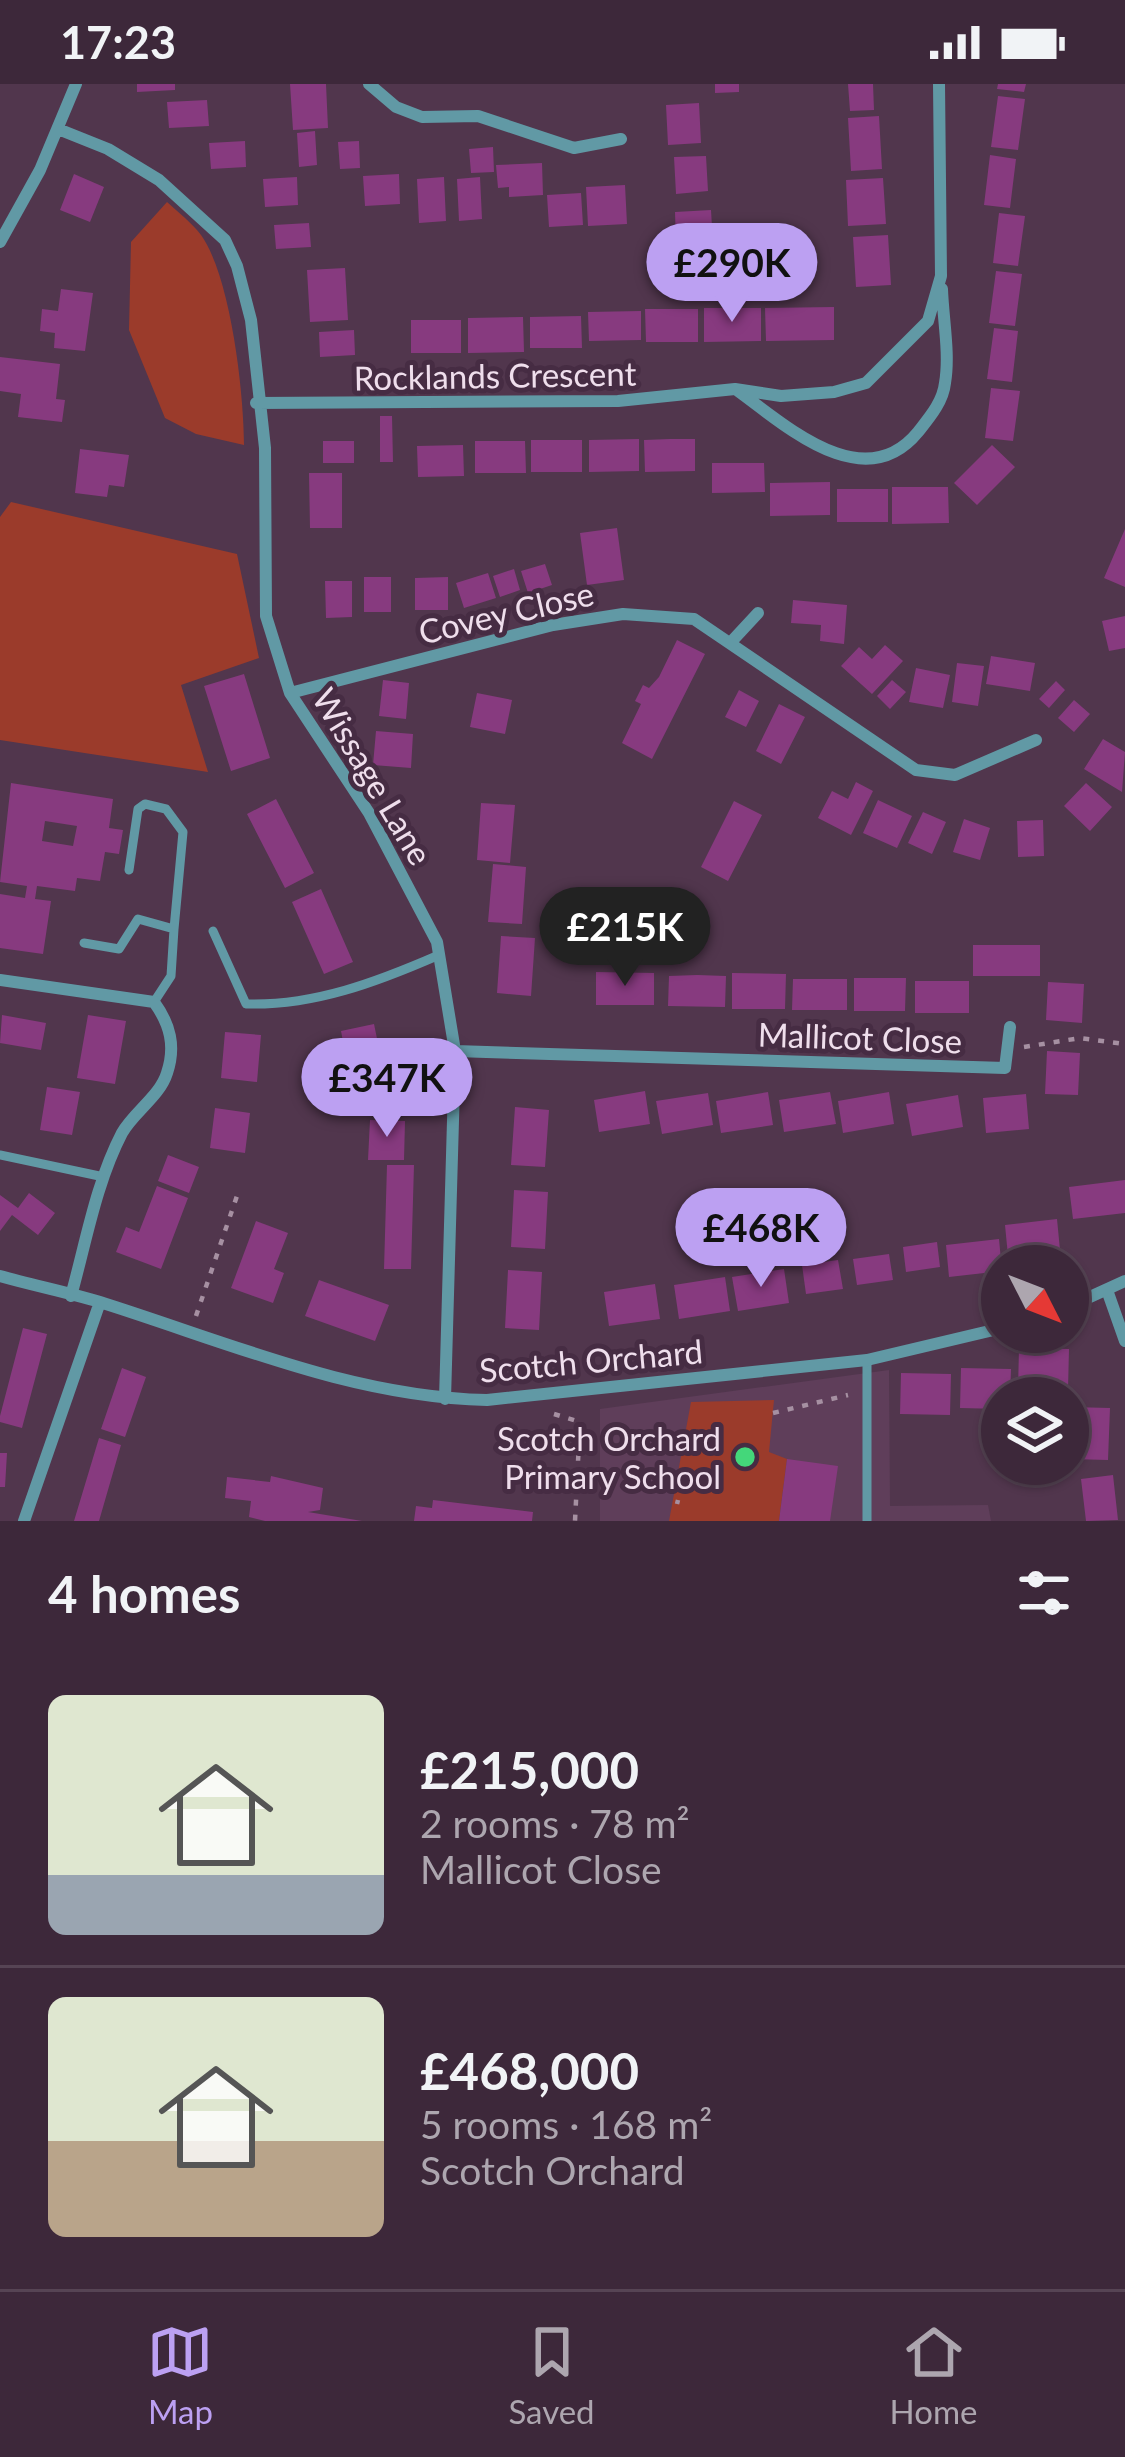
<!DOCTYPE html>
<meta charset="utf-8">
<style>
:root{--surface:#3d283a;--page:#483445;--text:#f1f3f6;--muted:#ada6af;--line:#564454;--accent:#bca0f2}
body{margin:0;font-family:Lato,sans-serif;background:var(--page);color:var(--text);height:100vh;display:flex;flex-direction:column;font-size:45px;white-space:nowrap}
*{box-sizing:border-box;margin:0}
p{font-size:39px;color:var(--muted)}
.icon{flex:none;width:66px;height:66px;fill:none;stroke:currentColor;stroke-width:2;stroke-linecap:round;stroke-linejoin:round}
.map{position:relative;height:1437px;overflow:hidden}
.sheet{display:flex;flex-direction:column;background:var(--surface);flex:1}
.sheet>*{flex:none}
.needle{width:78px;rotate:132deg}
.tools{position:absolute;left:981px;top:1161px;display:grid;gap:24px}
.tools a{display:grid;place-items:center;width:108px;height:108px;border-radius:50%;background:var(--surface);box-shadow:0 3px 9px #0004,0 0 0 3px var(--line);font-size:60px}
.price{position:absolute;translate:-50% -102px;padding:0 27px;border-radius:42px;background:var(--accent);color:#111;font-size:39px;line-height:78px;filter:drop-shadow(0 3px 6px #0008)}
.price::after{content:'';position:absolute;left:50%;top:72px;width:36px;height:27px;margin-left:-18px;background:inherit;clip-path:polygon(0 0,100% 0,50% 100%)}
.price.active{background:#222;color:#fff}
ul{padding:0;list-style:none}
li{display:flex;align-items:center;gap:36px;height:300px;padding:0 48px}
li+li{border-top:3px solid var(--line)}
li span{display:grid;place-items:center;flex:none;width:336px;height:240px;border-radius:18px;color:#555}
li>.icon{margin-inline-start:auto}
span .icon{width:144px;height:144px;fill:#fffc;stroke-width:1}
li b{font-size:51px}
h2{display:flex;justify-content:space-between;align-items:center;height:144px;padding:0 48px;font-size:51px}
.status{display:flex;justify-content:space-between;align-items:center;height:84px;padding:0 60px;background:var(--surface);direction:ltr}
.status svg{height:33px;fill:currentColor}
.menu{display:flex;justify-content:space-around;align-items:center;height:168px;border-top:3px solid var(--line);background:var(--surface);font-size:33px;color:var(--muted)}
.menu a{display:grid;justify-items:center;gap:6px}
.menu .active{color:var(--accent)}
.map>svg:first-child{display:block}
</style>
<div class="status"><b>17:23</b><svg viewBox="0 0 49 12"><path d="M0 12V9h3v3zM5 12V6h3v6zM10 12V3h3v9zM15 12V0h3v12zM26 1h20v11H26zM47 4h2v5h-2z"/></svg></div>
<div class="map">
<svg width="1125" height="1437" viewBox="0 0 1125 1437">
<rect width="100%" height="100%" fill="#51364d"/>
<path fill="#5f3e5a" d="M889,1286l1,136 98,-1 3,16h-391v-112z"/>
<path fill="#9b3b2b" d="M167,118c11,10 25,21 34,33 30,42 43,159 43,210l-48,-11 -31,-16 -36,-88 2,-88z
M11,418l226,52 22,104 -78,27 27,87 -208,-32v-223z
M774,1316l-5,52 18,7 -8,62h-110l22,-119z"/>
<path fill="#873a7f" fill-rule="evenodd" d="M137,0h38v6l-38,2z
M290,0h36l2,44 -35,2z
M715,0h24v8l-24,1z
M848,0h25l1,26 -24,1z
M998,0h28l-2,8 -27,-3z
M998,12l27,3 -7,51 -27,-3z
M207,16l2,26 -40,2 -2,-26z
M699,19l2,40 -33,2 -2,-40z
M879,32l3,53 -31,2 -3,-53z
M315,47l2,34 -18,2 -2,-34z
M245,57l1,26 -35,2 -2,-26z
M359,57l1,27 -20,1 -2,-27z
M493,63l1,25 -23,1 -2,-24z
M990,71l26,4 -6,49 -26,-3z
M706,72l2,35 -32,3 -2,-37z
M542,79l1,32 -34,2v-10l-11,1 -2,-23z
M74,90l30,13 -14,35 -30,-12z
M399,90l1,30 -35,2 -2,-30z
M297,93l1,28 -33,2 -2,-28z
M444,93l2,44 -27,2 -2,-44z
M480,93l2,42 -23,2 -2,-42z
M883,94l3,46 -38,2 -2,-46z
M625,101l2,39 -39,2 -2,-39z
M581,109l2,32 -34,2 -2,-32z
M711,126l2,33 -37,2 -1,-33z
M999,129l26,3 -7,50 -25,-3z
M309,139l2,24 -35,2 -2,-24z
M888,151l3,50 -35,2 -3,-50z
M345,184l3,52 -38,2 -3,-52z
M996,187l26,3 -7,52 -26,-3z
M61,205l32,4 -8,58 -31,-3 1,-15 -15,-2 2,-22 16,2z
M834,223v33l-68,1 -1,-33z
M704,224h57v33l-57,1z
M645,225h53v33h-52z
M641,227v29l-52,1 -1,-29z
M581,232l1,32h-52v-31z
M523,233l1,35 -56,1v-35z
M411,236h50v33h-50z
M994,244l24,3 -6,51 -25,-3z
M354,246l1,25 -35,2 -1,-25z
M0,273l60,7 -4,35 9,1 -3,22 -44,-5 3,-23 -21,-3z
M991,304l29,3 -7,50 -28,-3z
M380,332h12l1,46h-13z
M639,355v32l-50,1v-32z
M670,355h25v32l-50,1 -1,-32z
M531,356h51v32h-51z
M323,357h31v22h-31z
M475,357h50l1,32h-51z
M463,361l1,31 -46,1 -1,-31z
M992,361l23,22 -38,38 -23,-22z
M80,365l49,6 -5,32 -15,-2 -2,12 -32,-4z
M712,379h52l1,29 -53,1z
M309,389h33v55h-32z
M830,398v33l-60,1v-33z
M892,403h56l1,36 -57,1z
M837,405h51v33h-51z
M617,444l7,52 -37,5 -7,-52z
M1125,445v58l-21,-9z
M545,480l7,21 -24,8 -7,-22z
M514,485l6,21 -20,7 -7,-21z
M488,489l8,25 -32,10 -8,-25z
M364,493h27v35h-27z
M448,493v33h-33v-32z
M325,497h27v36l-26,1z
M793,516l54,5 -3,39 -24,-3 1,-16 -30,-2z
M1125,532v32l-16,3 -7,-30z
M677,556l28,14 -53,105 -30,-16 19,-39 -6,-3 8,-16 6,3 10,-11z
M885,561l18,16 -31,33 -31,-28 18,-19 13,12z
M991,572l44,7 -5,28 -44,-7z
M957,579l27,3 -6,40 -26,-4z
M916,584l34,7 -7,33 -34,-6z
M244,590l26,84 -39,13 -27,-85z
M383,596l26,3 -3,36 -27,-3z
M892,596l14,12 -16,17 -13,-13z
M1056,597l9,9 -16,18 -10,-9z
M739,606l20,11 -13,26 -21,-10z
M477,609l35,7 -7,34 -35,-7z
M1074,616l16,14 -16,18 -16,-14z
M779,620l26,13 -24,47 -25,-13z
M376,647l37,3 -2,34 -38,-3z
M1103,655l22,13 -3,40 -38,-23z
M856,698l17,9 -22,44 -33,-17 14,-27 16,8z
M11,699l102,16 -4,29 14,2 -4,24 -14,-2 -5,29 -23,-3 -2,13 -38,-5 -2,13 16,2 -8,53 -43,-6v-54l25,4 2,-12 -27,-4zM45,737l32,5 -4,20 -31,-5z
M1086,699l26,24 -22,24 -26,-25z
M276,715l38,74 -29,15 -38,-74z
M878,716l34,16 -15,32 -34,-15z
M734,717l28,14 -34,66 -27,-14z
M481,719l34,2 -5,58 -33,-3z
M923,728l23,10 -14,32 -24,-11z
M964,735l26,9 -10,32 -27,-8z
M1043,736l1,36 -26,1 -1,-36z
M493,780l33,3 -4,57 -34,-2z
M321,805l32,73 -29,12 -32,-72z
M501,852l34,2 -4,58 -34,-3z
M973,861h67v31h-67z
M596,888l58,1v32h-58z
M732,889l54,1 -1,35h-53z
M697,891l29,1 -1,31 -57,-1 1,-30z
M854,894h52l-1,33h-51z
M793,895h54v31h-55z
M915,897h54v32h-54z
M1048,898l36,2 -2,39 -36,-3z
M2,931l44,8 -5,27 -41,-7z
M88,931l38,6 -11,63 -38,-6z
M374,940l14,68 -34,7 -13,-68z
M225,948l36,3 -4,47 -36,-4z
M1047,967l33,2 -2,42 -33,-1z
M47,1003l33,5 -8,43 -32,-5z
M645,1007l5,33 -51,8 -5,-32z
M768,1008l5,33 -52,8 -5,-32z
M830,1008l6,32 -52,8 -5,-32z
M889,1008l5,32 -51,9 -5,-32z
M708,1009l5,32 -51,9 -6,-33z
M1026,1010l3,35 -43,4 -3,-35z
M958,1011l5,32 -51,9 -6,-32z
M515,1023l34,3 -4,57 -34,-2z
M215,1024l35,5 -5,40 -35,-5z
M370,1036l35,1 -1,39h-36z
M168,1071l31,12 -10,26 -31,-12z
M387,1081h27l-3,104h-27z
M1125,1096v33l-52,6 -4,-32z
M157,1102l31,12 -27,71 -45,-17 10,-25 13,5z
M514,1106l34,2 -3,57 -34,-2z
M29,1109l26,20 -17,22 -26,-20 -12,16v-36l18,13z
M1057,1135l3,31 -52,6 -3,-31z
M256,1137l32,12 -14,36 10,4 -11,30 -42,-15z
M999,1155l3,32 -53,6 -3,-32z
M937,1158l3,25 -34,5 -3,-25z
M889,1170l4,26 -36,5 -4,-26z
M838,1176l5,29 -37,5 -4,-29z
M784,1185l5,34 -51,8 -6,-34z
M508,1186l34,2 -3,58 -34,-2z
M725,1193l5,34 -51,8 -5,-34z
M319,1196l70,25 -14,36 -70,-25z
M655,1200l5,35 -51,7 -5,-34z
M23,1244l24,6 -25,94 -22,-6v-6z
M1019,1264l50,1 -1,41 -50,-1z
M122,1284l24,9 -21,60 -24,-8z
M961,1284l50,1 -1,29h-8v11l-42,-1z
M901,1289l50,1 -1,41 -50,-1z
M1071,1323l39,1 -2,52 -38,-1z
M99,1354l22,7 -22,76h-25z
M0,1369h7l-2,34h-5z
M787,1375l51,7 -8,55h-51z
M1113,1391l5,45 -32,1 -5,-42z
M271,1392l52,12 -3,22 -12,2 54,9h-97l-16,-4 2,-16 -26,-3 2,-21 43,5z
M433,1416l100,12 -1,9h-118l2,-15 16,2z"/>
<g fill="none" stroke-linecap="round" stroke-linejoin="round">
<path stroke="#a690a2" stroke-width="4.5" stroke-dasharray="6 9" stroke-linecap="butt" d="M1024,963l56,-9 45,6
M196,1232l43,-126
M773,1329l75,-18
M554,1330l26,8 -5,99
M677,1420l1,-4"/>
<path stroke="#6199a5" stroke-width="9" d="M129,786l9,-61 7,-5 21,5 17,23 -9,97
M213,847l33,73c68,2 131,-22 193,-49
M84,859l35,6 19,-30 36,10 -3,47 -17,26
M0,1071l104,22
M867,1276v161"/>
<path stroke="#6199a5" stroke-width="12" d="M369,0l27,23 26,10 56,-1 96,32 47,-9
M58,45l50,20 51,31 66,60 12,26 14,54 14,128 1,168 24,77 79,120 68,129 18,109 -10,348
M0,158l40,-72 36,-86
M738,307c47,34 126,107 180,41 11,-14 25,-30 27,-49 5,-29 -2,-64 -3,-94
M256,319l362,-2 117,-12 46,7 53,-4 32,-9 62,-62 13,-45 -2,-192
M732,557l26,-28
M290,609l263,-68 70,-11 71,5 222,151 39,5 81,-35
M0,896l154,22c16,22 22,44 13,71 -7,23 -33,39 -45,60 -26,50 -36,109 -51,163
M455,967l550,17 5,-41
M0,1192c35,10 72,17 106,28 126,40 248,93 381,96l380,-40 135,-32
M1107,1206l18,51
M1068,1223l57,-26
M24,1437l76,-219"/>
</g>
<circle fill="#44d77a" stroke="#462c43" stroke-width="4.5" cx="745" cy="1373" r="12"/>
<g text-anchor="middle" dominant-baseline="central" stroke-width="10" stroke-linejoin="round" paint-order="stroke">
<g font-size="33" fill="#efdeec" stroke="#462c43">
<text transform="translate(495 291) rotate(-1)">Rocklands Crescent</text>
<text transform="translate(506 528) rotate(-13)">Covey Close</text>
<text transform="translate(373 692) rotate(59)">Wissage Lane</text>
<text transform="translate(860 953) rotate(2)">Mallicot Close</text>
<text transform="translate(591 1276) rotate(-5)">Scotch Orchard</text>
</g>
<g font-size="33" fill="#efdeec" stroke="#462c43" text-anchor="end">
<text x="721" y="1354">Scotch Orchard<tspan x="721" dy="38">Primary School</tspan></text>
</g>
</g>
</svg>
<div class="tools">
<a><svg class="needle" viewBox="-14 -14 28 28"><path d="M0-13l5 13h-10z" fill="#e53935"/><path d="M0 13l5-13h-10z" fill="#ada6af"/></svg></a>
<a><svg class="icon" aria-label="layers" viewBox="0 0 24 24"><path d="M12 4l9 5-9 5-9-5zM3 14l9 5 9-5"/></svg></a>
</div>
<b class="price" style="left:732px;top:241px">£290K</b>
<b class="price active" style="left:625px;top:905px">£215K</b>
<b class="price" style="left:387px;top:1056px">£347K</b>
<b class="price" style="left:761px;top:1206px">£468K</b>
</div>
<section class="sheet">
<h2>4 homes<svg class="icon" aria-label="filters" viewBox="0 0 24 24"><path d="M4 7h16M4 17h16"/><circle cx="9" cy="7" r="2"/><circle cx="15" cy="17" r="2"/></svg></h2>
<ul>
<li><span style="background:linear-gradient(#dfe7d0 75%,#9aa5b1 0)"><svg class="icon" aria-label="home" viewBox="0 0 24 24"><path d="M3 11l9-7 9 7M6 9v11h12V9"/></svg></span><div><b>£215,000</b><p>2 rooms · 78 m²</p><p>Mallicot Close</p></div></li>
<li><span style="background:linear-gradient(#dfe7d0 60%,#b9a48a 0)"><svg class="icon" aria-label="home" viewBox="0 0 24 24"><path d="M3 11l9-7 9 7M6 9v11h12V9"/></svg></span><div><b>£468,000</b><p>5 rooms · 168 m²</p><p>Scotch Orchard</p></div></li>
</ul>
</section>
<nav class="menu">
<a class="active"><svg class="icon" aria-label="map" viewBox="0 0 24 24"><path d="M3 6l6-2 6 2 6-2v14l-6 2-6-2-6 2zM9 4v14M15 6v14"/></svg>Map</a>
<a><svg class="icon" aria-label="saved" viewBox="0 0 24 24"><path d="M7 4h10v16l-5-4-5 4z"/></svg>Saved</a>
<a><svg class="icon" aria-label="home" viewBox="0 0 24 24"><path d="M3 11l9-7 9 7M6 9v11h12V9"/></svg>Home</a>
</nav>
